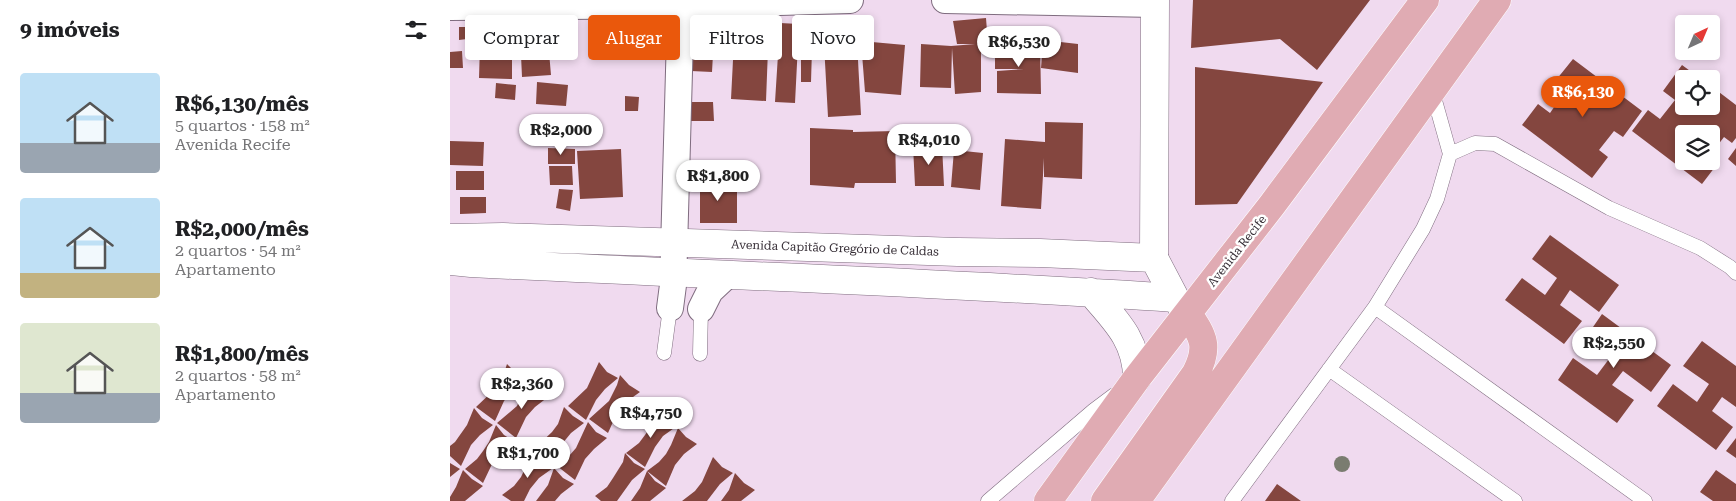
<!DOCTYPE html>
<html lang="pt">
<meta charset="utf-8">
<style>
:root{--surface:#fff;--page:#f2f2f2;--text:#202124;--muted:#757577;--accent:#ea580c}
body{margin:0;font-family:"Roboto Serif",serif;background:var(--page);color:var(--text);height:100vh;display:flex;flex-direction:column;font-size:19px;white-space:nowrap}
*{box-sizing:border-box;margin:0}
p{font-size:16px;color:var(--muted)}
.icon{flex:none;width:28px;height:28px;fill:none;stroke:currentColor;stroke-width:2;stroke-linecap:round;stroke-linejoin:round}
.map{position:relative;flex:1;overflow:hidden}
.details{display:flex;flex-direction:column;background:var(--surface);width:450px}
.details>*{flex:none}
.top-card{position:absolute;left:15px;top:15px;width:475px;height:45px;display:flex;gap:10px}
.needle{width:32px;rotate:44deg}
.buttons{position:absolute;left:1225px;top:15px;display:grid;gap:10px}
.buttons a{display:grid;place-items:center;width:45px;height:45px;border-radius:5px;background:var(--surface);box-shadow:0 2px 8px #0003;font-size:25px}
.price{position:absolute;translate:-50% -42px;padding:0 11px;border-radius:18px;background:#fff;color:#222;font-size:16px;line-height:32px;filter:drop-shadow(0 1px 2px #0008)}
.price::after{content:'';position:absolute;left:50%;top:30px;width:15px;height:11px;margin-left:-8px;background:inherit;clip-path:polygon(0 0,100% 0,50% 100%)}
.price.current{background:var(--accent);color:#fff}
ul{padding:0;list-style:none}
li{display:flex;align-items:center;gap:15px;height:125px;padding:0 20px}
li span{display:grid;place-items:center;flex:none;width:140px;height:100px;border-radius:5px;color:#555}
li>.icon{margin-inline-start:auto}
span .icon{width:60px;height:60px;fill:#fffc;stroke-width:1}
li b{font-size:21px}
h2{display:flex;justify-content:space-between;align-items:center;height:60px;padding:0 20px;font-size:21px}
.pill{padding:0 18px;border-radius:5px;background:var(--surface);box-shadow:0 2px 8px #0003;font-size:18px;line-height:45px}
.pill.current{background:var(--accent);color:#fff}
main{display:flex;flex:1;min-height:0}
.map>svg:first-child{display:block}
</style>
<main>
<section class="details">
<h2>9 imóveis<svg class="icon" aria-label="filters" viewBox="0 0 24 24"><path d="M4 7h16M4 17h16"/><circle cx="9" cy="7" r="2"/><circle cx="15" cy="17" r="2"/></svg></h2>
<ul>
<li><span style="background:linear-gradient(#bfe0f5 70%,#9aa5b1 0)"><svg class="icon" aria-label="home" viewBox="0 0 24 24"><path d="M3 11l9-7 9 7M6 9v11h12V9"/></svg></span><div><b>R$6,130/mês</b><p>5 quartos · 158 m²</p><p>Avenida Recife</p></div></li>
<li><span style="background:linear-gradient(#bfe0f5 75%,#c2b280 0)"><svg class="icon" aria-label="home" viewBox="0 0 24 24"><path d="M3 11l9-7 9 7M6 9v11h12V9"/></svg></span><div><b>R$2,000/mês</b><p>2 quartos · 54 m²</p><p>Apartamento</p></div></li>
<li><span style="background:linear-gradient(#dfe7d0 70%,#9aa5b1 0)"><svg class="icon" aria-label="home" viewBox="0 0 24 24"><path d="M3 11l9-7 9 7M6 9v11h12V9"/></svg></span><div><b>R$1,800/mês</b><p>2 quartos · 58 m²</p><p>Apartamento</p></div></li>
</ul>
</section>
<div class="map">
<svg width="1286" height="501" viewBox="0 0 1286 501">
<rect width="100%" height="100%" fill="#f0daef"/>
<path fill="#84463f" d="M743,0h177l-53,70 -37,-31 -89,9z
M536,18l2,26h-7v48l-26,2 -3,-46 -1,40 -31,-1 1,-43 30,2 24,-2h-18l-4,-23z
M285,21l34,2 -3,78 -35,-2z
M330,23l19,1 -4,79 -20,-1z
M381,23l1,15h-16v-14z
M50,24l1,15 -18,1 -1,-15z
M65,24l18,1 -1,18 -17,-1z
M99,26l27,2v14l-28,-2z
M9,27h8v12l-8,1z
M265,27v15h-17l-1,-14z
M593,40l35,4v29l-37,-5z
M411,41l44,4 -4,50 -36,-3z
M590,41l1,53 -44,-1v-22l27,-2h-29v-26z
M407,42l4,73 -33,2 -4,-73z
M30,45l32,1v33l-33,-1z
M351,49h11l-1,33h-10z
M12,51l1,17h-13v-16z
M99,52l2,23 -29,2 -1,-22z
M241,54h22l-1,18 -21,-1z
M1123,59l69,52 -19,26 -9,-6 -15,19 9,7 -16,21 -70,-53 16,-21 12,9 14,-20 -12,-8z
M1232,65l19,14h-17v27h27v-20l25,19v33l-4,5 -8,-6 -13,17v-20h-27v27h27v-3l7,5 -16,21 -70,-53 16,-21 12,9 15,-19 -12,-9z
M745,67l128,15 -86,122 -42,1z
M87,82l31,3 -2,21 -30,-2z
M46,83l20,2 -1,15 -20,-2z
M175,96l14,1 -1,14h-13z
M240,102h23l1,19h-24z
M595,122l38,1 -1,56 -38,-2v-19l-3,51 -40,-3 4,-67 40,3z
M121,123h16v19h-16z
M360,128l43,2v2l42,-1 1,52h-41l-1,5 -44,-3z
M0,141l34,1 -1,24 -33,-1z
M492,145l2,41h-29l-2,-40z
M98,148l27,1v15h-27z
M1286,148v18l-8,-7z
M171,149l2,48 -43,2 -3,-48z
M504,150l29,3 -3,37 -29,-3z
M99,166h23l1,19h-23z
M6,171h28v19h-28z
M250,181h37v42h-37z
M109,189l14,1 -3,21 -14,-3z
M10,197h26v16l-26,1z
M1100,235l69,50 -20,27 -29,-22 -10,15 22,16 -18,23 -59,-44 17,-22 23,17 12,-17 -25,-19z
M1152,314l69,51 -20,27 -28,-21 -11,14 22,15 -17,23 -59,-43 15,-22 24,17 12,-16 -25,-19z
M1252,341l34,25v41l-14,-10 -10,14 21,16 -17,23 -59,-44 16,-22 24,18 12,-18 -26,-18z
M149,362l8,10 11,6 -13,11 -9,11 -10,20 -18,-14 19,-18z
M57,364l9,9 11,7 -14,10 -9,11 -9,20 -19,-14 19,-18 9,-16z
M170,375l9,10 11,7 -14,10 -9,11 -9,20 -19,-14 20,-18 8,-16z
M79,380l8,10 11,7 -13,10 -9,10 -10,21 -19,-15 20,-17z
M114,407l9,9 11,7 -13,10 -9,11 -10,20 -19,-14 19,-18 6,-8z
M24,408l8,10 11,7 -13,10 -9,10 -10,21 -11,-10v-10l5,-4 12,-17z
M207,410l9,9 11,7 -14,10 -8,11 -10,20 -19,-14 13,-10 6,-8 6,-9z
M138,422l8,10 11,6 -13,11 -9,10 -10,21 -18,-14 12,-10 7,-8z
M46,425l8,10 11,7 -13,10 -9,10 -10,21 -18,-14 12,-10 6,-8 6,-9z
M228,428l8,9 11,7 -13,10 -9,11 -9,21 -19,-15 12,-9 7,-8 5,-9z
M1286,438v20l-10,-7z
M83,452l8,9 12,7 -14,10 -9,11 -6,12h-13l-9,-6 12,-9 7,-9z
M175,453l9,10 11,6 -13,11 -15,21h-16l-6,-5 12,-9 6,-9 10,-16z
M263,457l9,10 11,6 -13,11 -13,17h-25l13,-10 7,-9z
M0,463l10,6 -10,8z
M104,468l9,10 11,6 -13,10 -6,7h-19l12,-16z
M13,470l9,9 11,7 -18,15h-15v-4l6,-10z
M1266,470l20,14v17h-23l-13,-9z
M197,471l8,10 11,7 -16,13h-19l9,-13z
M285,473l9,10 11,7 -14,11h-20l8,-11z
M827,484l24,17h-36z"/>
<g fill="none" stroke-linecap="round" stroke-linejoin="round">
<g stroke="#7f6c7f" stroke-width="15">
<path id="service" d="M1000,154l25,-11 20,1 114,64 91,40 30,19 6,6
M925,307l270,194
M214,353l6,-45
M250,354l1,-45
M879,369l186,132
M538,501l106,-91 20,-15
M782,501l143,-194 48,-78 14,-30 13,-45 -18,-64"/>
</g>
<g stroke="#7f6c7f" stroke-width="28">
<path id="minor" d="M495,0l210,4
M0,7l231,-2 169,-5
M220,308l3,-23 8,-285
M251,309l9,-18 16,-15"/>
</g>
<g stroke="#7f6c7f" stroke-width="29">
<path id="tertiary" d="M704,258l1,-258"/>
</g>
<g stroke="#7f6c7f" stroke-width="29">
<path id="secondary" d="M0,238l53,-1 455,15 82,1 114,5 21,40 13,16
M0,261l21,2c235,12 470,19 704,35
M641,292c24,28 46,48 46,86"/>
</g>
<g stroke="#fff" stroke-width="29">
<path id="primary" d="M598,501l89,-123 135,-173 153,-205
M655,501l91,-128c13,-26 8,-36 -8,-59
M686,501l361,-501"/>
</g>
<use href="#service" stroke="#fff" stroke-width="14"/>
<use href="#minor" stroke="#fff" stroke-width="26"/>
<use href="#tertiary" stroke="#fff" stroke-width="28"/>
<use href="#secondary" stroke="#fff" stroke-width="28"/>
<use href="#primary" stroke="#e0abb3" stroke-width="28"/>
</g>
<circle fill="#7a7c70" cx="892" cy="464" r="8"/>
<g text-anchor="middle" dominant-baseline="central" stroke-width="5" stroke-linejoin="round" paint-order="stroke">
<g font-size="12" fill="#362e36" stroke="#fff">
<text transform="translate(385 248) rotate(2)">Avenida Capitão Gregório de Caldas</text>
<text transform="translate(787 251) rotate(-52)">Avenida Recife</text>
</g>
</g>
</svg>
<div class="buttons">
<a><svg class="needle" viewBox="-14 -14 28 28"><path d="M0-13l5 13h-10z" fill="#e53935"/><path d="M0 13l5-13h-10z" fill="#757577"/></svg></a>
<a><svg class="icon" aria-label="locate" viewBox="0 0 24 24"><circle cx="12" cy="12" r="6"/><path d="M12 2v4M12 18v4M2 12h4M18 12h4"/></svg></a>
<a><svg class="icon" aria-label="layers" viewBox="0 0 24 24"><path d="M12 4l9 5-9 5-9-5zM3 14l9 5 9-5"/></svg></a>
</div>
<b class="price" style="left:569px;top:68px">R$6,530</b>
<b class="price current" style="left:1133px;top:118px">R$6,130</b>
<b class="price" style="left:111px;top:156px">R$2,000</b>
<b class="price" style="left:479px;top:166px">R$4,010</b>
<b class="price" style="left:268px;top:202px">R$1,800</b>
<b class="price" style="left:1164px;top:369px">R$2,550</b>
<b class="price" style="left:72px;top:410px">R$2,360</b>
<b class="price" style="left:201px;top:439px">R$4,750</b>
<b class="price" style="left:78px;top:479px">R$1,700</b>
<div class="top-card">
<a class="pill">Comprar</a>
<a class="pill current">Alugar</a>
<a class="pill">Filtros</a>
<a class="pill">Novo</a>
</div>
</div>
</main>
